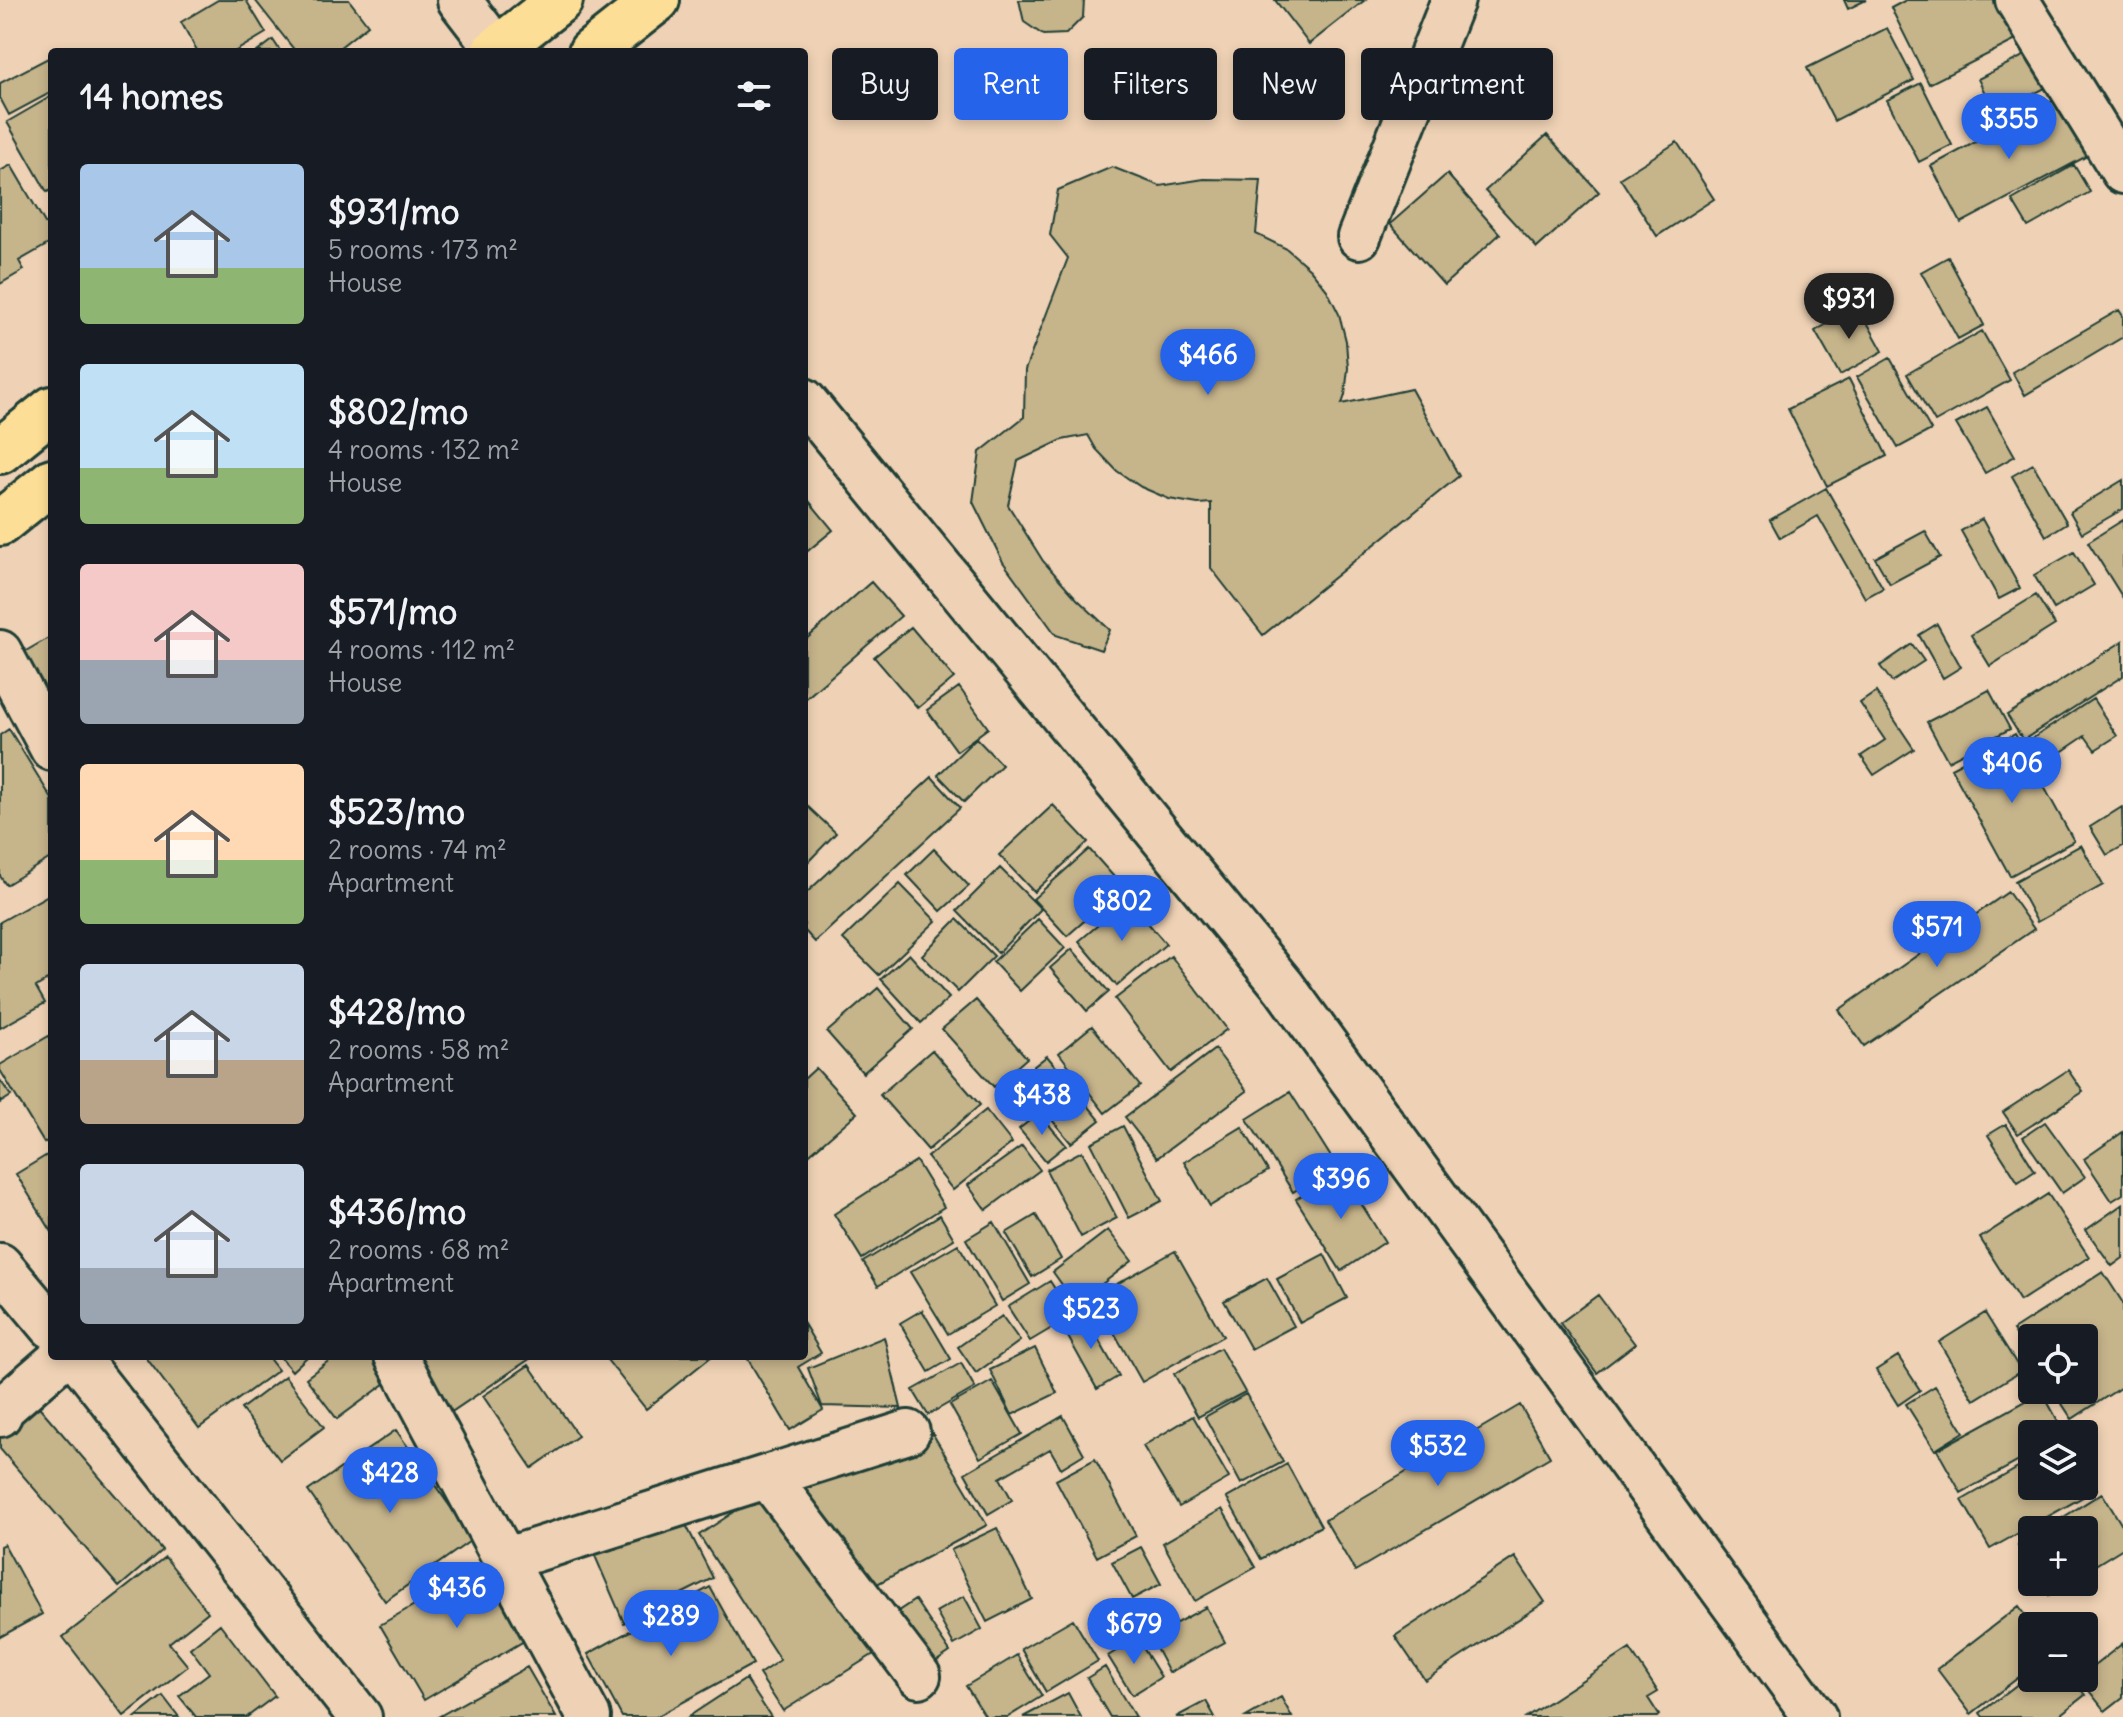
<!DOCTYPE html>
<meta charset="utf-8">
<style>
:root{--surface:#171b24;--page:#20242c;--text:#f1f3f6;--muted:#9ea1a6;--accent:#2563eb}
body{margin:0;font-family:Delius,sans-serif;background:var(--page);color:var(--text);height:100vh;display:flex;flex-direction:column;font-size:30px;white-space:nowrap}
*{box-sizing:border-box;margin:0}
p{font-size:26px;color:var(--muted)}
.icon{flex:none;width:44px;height:44px;fill:none;stroke:currentColor;stroke-width:2;stroke-linecap:round;stroke-linejoin:round}
.map{position:relative;flex:1;overflow:hidden}
.sheet{position:absolute;left:48px;top:48px;width:760px;height:1312px;display:flex;flex-direction:column;background:var(--surface);border-radius:8px;box-shadow:0 4px 12px #0003}
.sheet>*{flex:none}
.guide{position:absolute;left:832px;top:48px;width:760px;height:72px;display:flex;gap:16px}
.controls{position:absolute;left:2018px;top:1324px;display:grid;gap:16px}
.controls a{display:grid;place-items:center;width:80px;height:80px;border-radius:8px;background:var(--surface);box-shadow:0 4px 12px #0003;font-size:40px}
.price{position:absolute;translate:-50% -68px;padding:0 18px;border-radius:28px;background:var(--accent);color:#fff;font-size:26px;line-height:52px;filter:drop-shadow(0 2px 4px #0008)}
.price::after{content:'';position:absolute;left:50%;top:48px;width:24px;height:18px;margin-left:-12px;background:inherit;clip-path:polygon(0 0,100% 0,50% 100%)}
.price.on{background:#222;color:#fff}
ul{padding:0;list-style:none}
li{display:flex;align-items:center;gap:24px;height:200px;padding:0 32px}
li span{display:grid;place-items:center;flex:none;width:224px;height:160px;border-radius:8px;color:#555}
li>.icon{margin-inline-start:auto}
span .icon{width:96px;height:96px;fill:#fffc;stroke-width:1}
li b{font-size:34px}
h2{display:flex;justify-content:space-between;align-items:center;height:96px;padding:0 32px;font-size:34px}
.chip{padding:0 28px;border-radius:8px;background:var(--surface);box-shadow:0 4px 12px #0003;font-size:28px;line-height:72px}
.chip.on{background:var(--accent);color:#fff}
.map>svg:first-child{display:block}
</style>
<div class="map">
<svg width="2123" height="1717" viewBox="0 0 2123 1717">
<rect width="100%" height="100%" fill="#efd2b5"/>
<filter id="ink" filterUnits="userSpaceOnUse"><feTurbulence type="fractalNoise" baseFrequency=".0125" numOctaves="2"/><feDisplacementMap in="SourceGraphic" scale="16" xChannelSelector="R" yChannelSelector="G"/><feConvolveMatrix kernelMatrix="1 2 1 2 8 2 1 2 1" color-interpolation-filters="sRGB"/></filter>
<g filter="url(#ink)">
<path fill="#c6b48b" stroke="#1f3d34" stroke-width="2" d="M218,0h28l20,33 -32,19h-36l-17,-30z
M255,0h94l19,25 -34,27h-38z
M1019,0h65l-1,17 -17,17 -23,1 -19,-13z
M1275,0h90l-56,44z
M1844,0h22l-18,9z
M1906,0h94l20,38 -91,46 -38,-76z
M1887,28l27,52 -80,41 -27,-53z
M273,40l8,12h-24z
M2031,52l18,34 -54,28 -17,-35z
M48,58l4,8v26l-43,23 -9,-17v-15z
M1921,83l31,62 -33,17 -32,-62z
M52,96v94l-5,2 -40,-70z
M2056,99l31,57 -126,67 -30,-57z
M1547,135l52,57 -62,56 -52,-57z
M1677,142l37,57 -57,37 -37,-58z
M11,165l41,70v7l-33,19 5,9 -24,14v-113z
M2074,165l16,27 -62,35 -16,-27z
M1112,167l48,19 44,-7 57,1 -5,54 31,15 23,20 17,21 12,24 7,27 2,27 -3,27 -3,9 69,-15 48,87 -196,159 -52,-67v-65l-13,1 -29,-5 -28,-12 -24,-16 -21,-22 -8,-14 -26,5 -44,21 -10,44 35,56 34,38 33,31 -9,20 -45,-15 -53,-73 -30,-60 7,-50 44,-35 1,-47 43,-112 -18,-23 8,-45z
M1447,174l53,60 -56,51 -54,-61z
M1948,257l36,68 -26,14 -37,-67z
M1858,306l25,45 -43,24 -25,-44z
M2119,310l4,6v21l-98,58 -13,-23z
M1982,331l28,49 -75,42 -28,-48z
M1890,358l41,72 -33,18 -41,-71z
M1849,379l38,77 -60,30 -39,-77z
M1987,407l28,49 -30,17 -29,-49z
M2033,464l34,59 -21,13 -34,-60z
M2123,480v29l-41,24 -12,-21z
M1826,488l57,100 -18,10 -47,-82 -38,22 -10,-18z
M804,495l29,35 -29,24z
M1982,519l38,69 -21,11 -38,-68z
M2123,520v78l-35,-56z
M1925,531l15,26 -50,27 -15,-26z
M2074,552l20,33 -40,24 -20,-34z
M871,582l30,34 -97,84v-59z
M2036,595l19,30 -65,41 -19,-31z
M1937,624l24,43 -18,11 -24,-43z
M911,627l43,51 -36,30 -44,-51z
M52,636v81l-35,-61z
M2123,641v35l-100,64 -16,-25z
M1912,644l12,17 -32,21 -12,-16z
M959,687l29,41 -31,23 -30,-41z
M1989,690l21,39 -62,32 -21,-39z
M1876,692l38,57 -40,26 -13,-19 24,-16 -25,-37z
M2093,699l24,37 -22,14 -10,-14 -43,29 -15,-23z
M9,729l43,70v58l-46,28 -6,-9v-141z
M2015,734l59,107 -64,35 -59,-108z
M976,738l26,27 -38,37 -26,-27z
M932,777l28,31 -145,134 -11,-12v-35z
M804,803l32,30 -32,33z
M1053,805l35,37 -54,50 -35,-37z
M2122,807l1,39 -16,9 -17,-28z
M2081,845l22,40 -66,37 -22,-41z
M934,849l35,37 -28,25 -34,-36z
M1089,849l34,38 -56,49 -34,-37z
M1000,868l41,41 -43,44 -41,-42z
M900,884l36,37 -57,54 -36,-36z
M2008,892l26,37 -170,117 -25,-36z
M52,893v92l-3,-6 -13,8 9,16 -45,25v-106z
M1128,900l38,44 -49,42 -38,-45z
M957,919l37,37 -36,36 -36,-37z
M1038,919l27,29 -45,43 -27,-29z
M1072,949l37,43 -22,19 -37,-43z
M909,954l40,44 -28,25 -40,-44z
M1171,956l56,73 -56,43 -56,-73z
M878,988l35,41 -50,44 -36,-41z
M976,1000l51,58 -33,29 -52,-58z
M1092,1026l48,60 -35,27 -46,-60z
M52,1034v104l-8,5 -44,-73v-5z
M1215,1049l32,42 -90,67 -32,-41z
M932,1050l48,55 -52,45 -48,-55z
M1047,1056l53,64 -29,23 -53,-64z
M816,1068l41,45 -53,46v-80z
M2068,1070l15,22 -65,42 -15,-22z
M0,1080l11,16 -11,7z
M1290,1092l46,73 -43,27 -46,-73z
M986,1110l26,33 -59,47 -26,-33z
M1039,1113l27,32 -20,16 -27,-32z
M2045,1122l40,55 -23,16 -39,-56z
M2006,1124l29,47 -17,11 -30,-47z
M1123,1126l39,75 -33,17 -38,-75z
M1242,1127l26,44 -58,35 -26,-44z
M2123,1132v62l-11,7 -28,-42z
M1022,1146l18,24 -54,40 -18,-25z
M1082,1151l35,67 -36,19 -35,-67z
M52,1152v80l-36,-58z
M916,1161l28,46 -82,52 -28,-45z
M1341,1171l44,71 -44,29 -45,-72z
M2048,1194l41,63 -69,44 -40,-63z
M2123,1204v54l-11,8 -26,-36z
M940,1215l14,24 -76,47 -15,-24z
M1036,1215l25,44 -29,18 -26,-44z
M994,1222l36,62 -28,17 -36,-62z
M1108,1230l24,31 -56,43 -23,-32z
M958,1244l37,62 -47,28 -38,-62z
M1175,1251l48,85 -81,46 -48,-85z
M1324,1254l23,44 -47,25 -23,-44z
M2103,1272l20,31v83l-51,33 -19,-29h31v-52h-52v21l-19,-29z
M1267,1278l27,48 -43,23 -27,-48z
M1050,1281l22,35 -42,25 -22,-34z
M1598,1295l37,49 -38,29 -37,-50z
M922,1310l29,49 -22,13 -29,-49z
M1985,1313l36,58 -47,29 -35,-58z
M1084,1314l35,62 -22,13 -35,-63z
M1002,1316l18,25 -44,32 -18,-26z
M804,1324l17,29 -23,14 25,43 -33,20 -44,-74h58z
M884,1337l17,71 -79,-2 -14,-38z
M1035,1348l22,45 -45,22 -22,-45z
M1220,1348l25,44 -47,25 -24,-43z
M145,1356h122l11,14 -79,58z
M279,1356h29l-16,15z
M335,1356h48l14,19 -60,44 -31,-41z
M412,1356h122l-84,57z
M604,1356h108l-66,53z
M1898,1356l22,34 -22,15 -22,-35z
M961,1363l14,25 -47,27 -15,-25z
M529,1365l49,71 -46,32 -49,-72z
M285,1376l39,51 -44,33 -39,-51z
M992,1381l30,53 -42,24 -30,-53z
M1935,1386l29,46 -29,18 -29,-46z
M2042,1392l16,29 -16,10 2,3h-12v20l-71,39 -24,-43z
M1246,1394l37,68 -42,22 -36,-67z
M35,1402l127,148 -43,37 -119,-138v-17z
M1520,1405l30,52 -195,114 -30,-51z
M1063,1416l21,38 -23,14 -11,-19 -50,29 12,22 -24,14 -23,-41z
M1193,1416l36,62 -50,29 -36,-61z
M396,1430l77,109 -88,62 -77,-110z
M931,1431l56,94 -121,65 -74,-100z
M1095,1459l41,77 -39,21 -41,-77z
M2032,1460v26h52v-21l13,24 -107,60 -28,-49z
M1287,1464l34,62 -60,33 -34,-61z
M769,1489l116,158 -102,64 -24,-37 21,-14 -81,-125z
M2102,1493l21,34v21l-39,24v-42h-41z
M1222,1509l34,58 -61,34 -32,-58z
M684,1521l29,57 -89,45 -32,-74z
M997,1528l35,71 -45,23 -36,-72z
M2032,1537v31l-14,-22z
M4,1544l38,70 -42,23v-91z
M1141,1547l20,37 -29,15 -20,-37z
M165,1557l43,55 -39,31 19,23 -64,50 -61,-79z
M1515,1557l30,45 -120,78 -30,-44z
M495,1558l34,80 -105,62 -44,-75z
M2041,1582h28l-20,13z
M710,1587l43,77 -97,53h-34l-34,-63z
M964,1596l18,33 -28,16 -18,-33z
M915,1600l35,52 -28,19 -36,-52z
M2019,1606l15,20h-2v41l-61,47 -34,-45z
M1206,1607l19,35 -56,31 -19,-36z
M1073,1619l25,42 -52,31 -25,-43z
M220,1624l55,72 -28,21h-51l-17,-21 30,-23 -19,-25z
M1137,1638l24,39 -29,18 -24,-39z
M2123,1643v54l-18,14 -26,-33h5v-4z
M1630,1649l28,43 -10,6 11,17 -2,2h-131z
M1017,1655l25,41 -34,21h-22l-20,-31z
M527,1667l29,50h-118z
M1105,1667l30,50h-25l-23,-39z
M2032,1673v5h40l13,17 -28,22h-74l-3,-4z
M746,1679l25,38h-83z
M1068,1693l13,24h-58z
M163,1696l16,21h-43z
M1281,1697l11,20h-46z
M1206,1701l9,16h-39z"/>
<g fill="none" stroke-linecap="round" stroke-linejoin="round">
<g stroke="#1f3d34" stroke-width="48">
<path id="street" d="M459,0l40,52
M2017,0l106,172
M1359,237l94,-237
M804,400l480,587 531,730
M0,652l52,97
M0,1265l52,62
M76,1356l284,361
M396,1356l193,361
M0,1415l3,-7 60,-52
M768,1477l151,199
M504,1560l404,-128"/>
</g>
<g stroke="#1f3d34" stroke-width="50">
<path id="highway" d="M494,52l66,-52
M591,52l66,-52
M0,451l52,-42
M0,523l52,-42"/>
</g>
<use href="#street" stroke="#efd2b5" stroke-width="42"/>
<use href="#highway" stroke="#fdde96" stroke-width="44"/>
</g>
</g>
</svg>
<div class="controls">
<a><svg class="icon" aria-label="locate" viewBox="0 0 24 24"><circle cx="12" cy="12" r="6"/><path d="M12 2v4M12 18v4M2 12h4M18 12h4"/></svg></a>
<a><svg class="icon" aria-label="layers" viewBox="0 0 24 24"><path d="M12 4l9 5-9 5-9-5zM3 14l9 5 9-5"/></svg></a>
<a>+</a>
<a>−</a>
</div>
<b class="price" style="left:2009px;top:161px">$355</b>
<b class="price on" style="left:1849px;top:341px">$931</b>
<b class="price" style="left:1208px;top:397px">$466</b>
<b class="price" style="left:2012px;top:805px">$406</b>
<b class="price" style="left:1122px;top:943px">$802</b>
<b class="price" style="left:1937px;top:969px">$571</b>
<b class="price" style="left:1042px;top:1137px">$438</b>
<b class="price" style="left:1341px;top:1221px">$396</b>
<b class="price" style="left:1091px;top:1351px">$523</b>
<b class="price" style="left:1438px;top:1488px">$532</b>
<b class="price" style="left:390px;top:1515px">$428</b>
<b class="price" style="left:457px;top:1630px">$436</b>
<b class="price" style="left:671px;top:1658px">$289</b>
<b class="price" style="left:1134px;top:1666px">$679</b>
<div class="guide">
<a class="chip">Buy</a>
<a class="chip on">Rent</a>
<a class="chip">Filters</a>
<a class="chip">New</a>
<a class="chip">Apartment</a>
</div>
<section class="sheet">
<h2>14 homes<svg class="icon" aria-label="filters" viewBox="0 0 24 24"><path d="M4 7h16M4 17h16"/><circle cx="9" cy="7" r="2"/><circle cx="15" cy="17" r="2"/></svg></h2>
<ul>
<li><span style="background:linear-gradient(#a9c7e8 65%,#8fb573 0)"><svg class="icon" aria-label="home" viewBox="0 0 24 24"><path d="M3 11l9-7 9 7M6 9v11h12V9"/></svg></span><div><b>$931/mo</b><p>5 rooms · 173 m²</p><p>House</p></div></li>
<li><span style="background:linear-gradient(#bfe0f5 65%,#8fb573 0)"><svg class="icon" aria-label="home" viewBox="0 0 24 24"><path d="M3 11l9-7 9 7M6 9v11h12V9"/></svg></span><div><b>$802/mo</b><p>4 rooms · 132 m²</p><p>House</p></div></li>
<li><span style="background:linear-gradient(#f6c9c9 60%,#9aa5b1 0)"><svg class="icon" aria-label="home" viewBox="0 0 24 24"><path d="M3 11l9-7 9 7M6 9v11h12V9"/></svg></span><div><b>$571/mo</b><p>4 rooms · 112 m²</p><p>House</p></div></li>
<li><span style="background:linear-gradient(#ffd9b3 60%,#8fb573 0)"><svg class="icon" aria-label="home" viewBox="0 0 24 24"><path d="M3 11l9-7 9 7M6 9v11h12V9"/></svg></span><div><b>$523/mo</b><p>2 rooms · 74 m²</p><p>Apartment</p></div></li>
<li><span style="background:linear-gradient(#c9d6e8 60%,#b9a48a 0)"><svg class="icon" aria-label="home" viewBox="0 0 24 24"><path d="M3 11l9-7 9 7M6 9v11h12V9"/></svg></span><div><b>$428/mo</b><p>2 rooms · 58 m²</p><p>Apartment</p></div></li>
<li><span style="background:linear-gradient(#c9d6e8 65%,#9aa5b1 0)"><svg class="icon" aria-label="home" viewBox="0 0 24 24"><path d="M3 11l9-7 9 7M6 9v11h12V9"/></svg></span><div><b>$436/mo</b><p>2 rooms · 68 m²</p><p>Apartment</p></div></li>
</ul>
</section>
</div>
